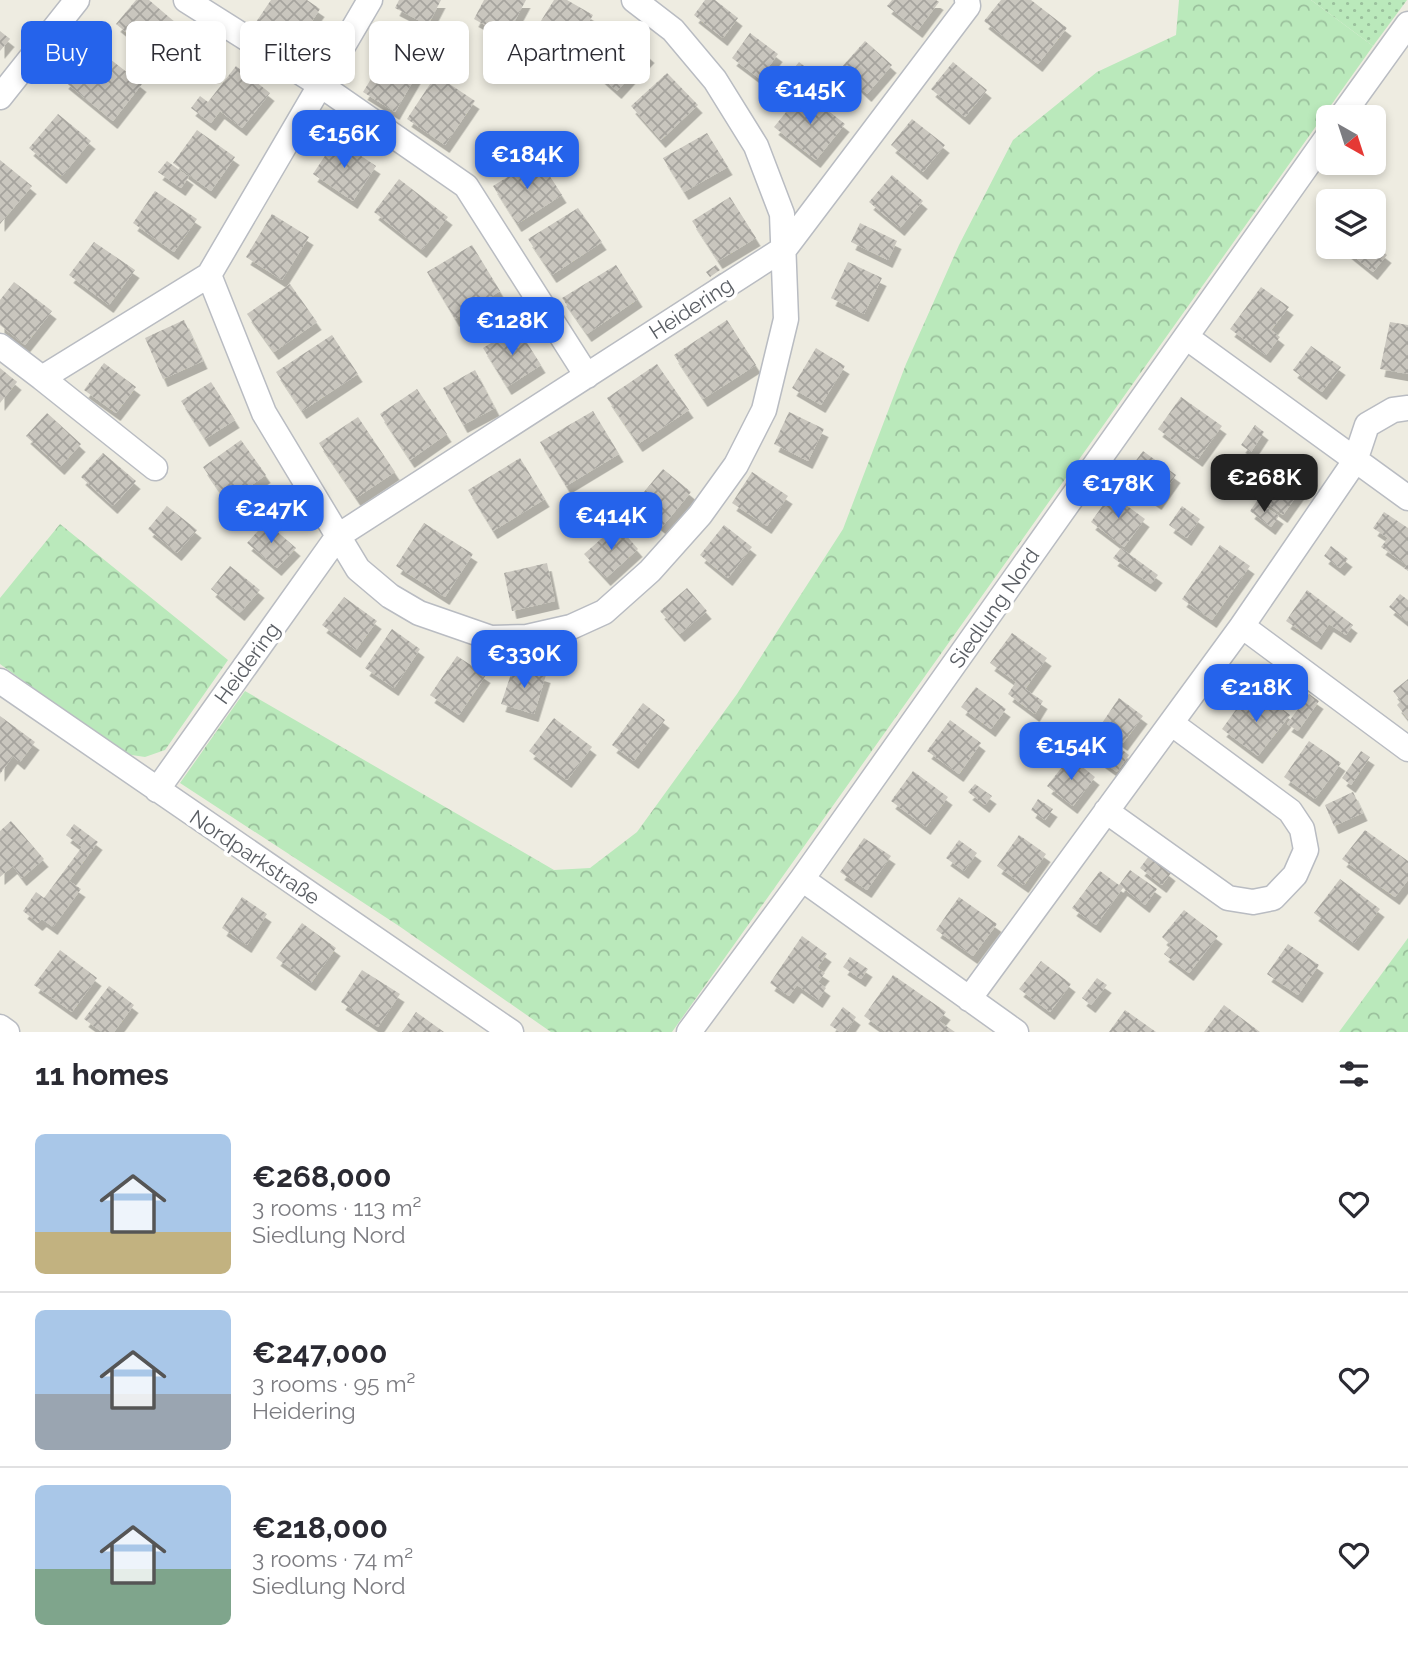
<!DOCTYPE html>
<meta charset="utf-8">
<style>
:root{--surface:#fff;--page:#f7f7f7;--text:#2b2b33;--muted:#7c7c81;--line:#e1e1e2;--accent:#2563eb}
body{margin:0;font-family:Raleway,sans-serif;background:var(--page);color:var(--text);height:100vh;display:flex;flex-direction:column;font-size:26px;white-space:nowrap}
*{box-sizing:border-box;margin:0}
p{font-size:23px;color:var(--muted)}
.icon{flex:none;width:38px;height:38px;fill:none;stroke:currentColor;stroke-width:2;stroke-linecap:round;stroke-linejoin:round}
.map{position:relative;height:1032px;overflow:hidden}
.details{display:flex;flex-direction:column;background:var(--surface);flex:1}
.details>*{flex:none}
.guide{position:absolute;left:21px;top:21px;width:700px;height:63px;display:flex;gap:14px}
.needle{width:46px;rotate:141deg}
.buttons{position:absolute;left:1316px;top:105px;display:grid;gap:14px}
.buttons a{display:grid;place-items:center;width:70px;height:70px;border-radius:10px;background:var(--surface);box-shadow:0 4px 10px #0003;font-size:35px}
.price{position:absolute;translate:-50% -60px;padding:0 16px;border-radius:14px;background:var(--accent);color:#fff;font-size:23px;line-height:46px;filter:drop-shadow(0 2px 4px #0008)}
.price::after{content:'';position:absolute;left:50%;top:42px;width:21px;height:16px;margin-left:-10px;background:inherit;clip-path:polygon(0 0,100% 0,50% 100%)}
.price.selected{background:#222;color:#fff}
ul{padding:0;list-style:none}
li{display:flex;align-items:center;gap:21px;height:175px;padding:0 35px}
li+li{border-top:2px solid var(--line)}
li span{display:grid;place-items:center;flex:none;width:196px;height:140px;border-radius:10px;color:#555}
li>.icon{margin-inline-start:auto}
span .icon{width:84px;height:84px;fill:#fffc;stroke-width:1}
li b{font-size:30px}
h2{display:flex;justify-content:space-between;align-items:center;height:84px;padding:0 35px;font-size:30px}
.chip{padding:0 24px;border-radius:10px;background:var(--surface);box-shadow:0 4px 10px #0003;font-size:24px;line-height:63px}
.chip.selected{background:var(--accent);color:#fff}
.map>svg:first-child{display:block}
</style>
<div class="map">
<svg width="1408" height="1032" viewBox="0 0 1408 1032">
<defs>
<pattern id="grass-dots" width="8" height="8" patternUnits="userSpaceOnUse" patternTransform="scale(1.75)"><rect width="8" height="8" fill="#bae9bb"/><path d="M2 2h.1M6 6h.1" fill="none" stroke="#9ac09c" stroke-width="1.8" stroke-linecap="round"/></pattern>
<pattern id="forest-crowns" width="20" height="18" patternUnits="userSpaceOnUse" patternTransform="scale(1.75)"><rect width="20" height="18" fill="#bae9bb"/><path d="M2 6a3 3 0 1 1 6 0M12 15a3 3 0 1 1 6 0" fill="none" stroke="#9ac09c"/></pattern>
<pattern id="building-cross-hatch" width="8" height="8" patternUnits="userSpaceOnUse" patternTransform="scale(1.75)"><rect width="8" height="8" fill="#c9c6be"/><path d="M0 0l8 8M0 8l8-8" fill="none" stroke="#a6a49e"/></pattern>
<filter id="shadow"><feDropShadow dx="4.5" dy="8" stdDeviation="0" flood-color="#0004"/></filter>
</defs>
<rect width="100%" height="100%" fill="#eeece1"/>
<path fill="url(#grass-dots)" d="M1311,0h96l-34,46z"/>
<path fill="url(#forest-crowns)" d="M1179,0h132l62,46 -701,986h-121l-152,-106 -219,-143 65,-92 309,179 36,-2 47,-36 100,-138 106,-165 63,-165 53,-119 54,-105 84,-68 79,-37z
M60,524l168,136 -63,90 -20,7 -20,-3 -125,-90v-66z
M1408,938v94h-69z"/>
<path fill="url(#building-cross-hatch)" filter="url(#shadow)" d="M136,0h13l34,29 -24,30 -43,-35z
M271,0h36l13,9 -26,39 -38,-26z
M399,0h42l-13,25 -33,-17z
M484,0h42l-20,37 -32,-18z
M554,0h13l26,15 -26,44 -36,-22z
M705,0h10l23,18 -15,20 -29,-23z
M892,0h44l3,2 -21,28 -31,-24z
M1001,0h30l36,28 -29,36 -54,-43z
M620,28l30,27 -33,36 -29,-26z
M0,31l10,8 -10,12z
M750,33l28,21 -18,25 -28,-21z
M865,41l27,24 -25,29 -27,-25z
M92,45l50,39 -29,37 -49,-40z
M385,56l31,20 -21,36 -32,-20z
M799,62l18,14 8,-10 22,17 -8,10 -14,-12 -10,12 -25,-20z
M953,62l34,28 -22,27 -34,-28z
M236,66l34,27 -28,35 -22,-17 -9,12 -20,-15 9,-12 8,6z
M667,73l31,32 -37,35 -30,-34z
M436,75l39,26 -30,44 -38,-26z
M803,91l42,33 -29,36 -42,-33z
M58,114l33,27 -29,35 -33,-28z
M912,119l33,26 -22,27 -32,-27z
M197,130l38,27 -24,34 -38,-28z
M707,133l21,34 -44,25 -21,-34z
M336,139l40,27 -23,35 -40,-27z
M538,158l24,37 -45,29 -24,-38z
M0,160l32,26 -32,38z
M167,161l22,16 -8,11 -23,-16z
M892,175l31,26 -23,27 -31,-26z
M399,179l49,38 -26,33 -48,-38z
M155,191l42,28 -23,33 -41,-29z
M730,197l26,41 -38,23 -26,-40z
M578,208l24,34 -50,33 -24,-36z
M272,214l37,23 -27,43 -36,-23z
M860,223l37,18 -9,19 -37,-18z
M94,242l41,28 -26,35 -40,-30z
M472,245l28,46 -45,28 -28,-47z
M1374,245l13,10 -14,17 -26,-21 4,-4z
M848,262l34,16 -18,36 -33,-16z
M616,265l22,34 -51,35 -25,-36z
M716,265l4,5 -10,7 -4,-5z
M14,282l38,29 -27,34 -25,-20v-25z
M290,284l27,38 -43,30 -27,-38z
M1261,287l28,20 -18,23 9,7 -14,18 -36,-26z
M184,320l19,41 -40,18 -18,-41z
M727,320l29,45 -53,34 -29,-44z
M1390,322l18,3v49l-28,-5z
M517,327l24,38 -34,22 -24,-39z
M332,335l26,39 -56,37 -26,-39z
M1311,346l30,21 -19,25 -29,-22z
M816,348l29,18 -24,39 -29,-17z
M104,363l32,24 -20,26 -32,-23z
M657,364l32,46 -51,34 -31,-46z
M0,368l17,14 -17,21z
M475,370l20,38 -32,17 -20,-37z
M211,382l24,38 -30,19 -24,-38z
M417,389l30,45 -37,26 -30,-46z
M1181,397l41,29 -24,33 -40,-30z
M593,411l26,43 -53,32 -26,-44z
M789,412l35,17 -16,32 -34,-17z
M47,413l34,31 -21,23 -34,-31z
M358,417l37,55 -39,26 -37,-55z
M1255,425l9,7 -13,20 -10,-7z
M241,440l25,35 -39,27 -24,-35z
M1143,451l33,24 -19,27 -34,-24z
M103,453l33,28 -23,25 -32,-29z
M520,458l25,41 -52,32 -25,-41z
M1279,466l26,18 -22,31 -26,-19z
M663,469l28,23 -29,35 -28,-23z
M752,472l36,24 -21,30 -35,-23z
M1111,494l34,25 -21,28 -33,-25z
M1257,501l22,15 -8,11 -21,-16z
M167,506l30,24 -20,23 -29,-24z
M1182,506l18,13 -13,19 -18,-13z
M1384,512l24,16v43l-4,-3 3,-3 -26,-18 7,-9 -15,-10z
M266,522l30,26 -19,20 -30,-25z
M424,523l49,31 -28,43 -49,-31z
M617,525l21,24 -32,29 -22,-24z
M724,525l28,22 -24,31 -28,-23z
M1220,545l30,21 -38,54 -30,-21z
M1331,546l17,13 -8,9 -16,-12z
M1121,548l37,27 -7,9 -38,-26z
M547,563l8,38 -43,10 -8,-38z
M230,566l30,24 -20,23 -29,-24z
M687,588l20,23 -27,23 -20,-23z
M1307,590l46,35 -7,10 -17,-11 -12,18 -31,-21z
M1400,594l8,6v22l-19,-15z
M344,597l33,24 -21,29 -34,-25z
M392,629l28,20 -26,39 -29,-20z
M1012,633l35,25 -22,31 18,12 -8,13 -27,-20 8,-12 -26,-19z
M457,656l29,19 -27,40 -29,-20z
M514,665l32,10 -12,39 -33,-10z
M1408,679v40l-11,-14 4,-4 -8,-10z
M976,687l30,22 -15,20 -30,-22z
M1309,694l10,7 -21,30 -11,-7z
M1264,695l26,20 -32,41 -36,-27 21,-29 11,9z
M1119,698l24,18 -20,27 -23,-17z
M643,703l22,17 -31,41 -22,-16z
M0,716l35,26 -15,20 -7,-6 -13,18z
M554,718l38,29 -25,33 -38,-29z
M950,720l31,23 -22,31 -32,-23z
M1108,739l21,16 -12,17 -22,-16z
M1309,741l32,22 -26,36 -31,-22z
M1361,751l9,6 -19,28 -9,-7z
M1070,757l25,20 -22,29 -26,-20z
M913,771l35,26 -22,30 -35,-26z
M975,784l17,12 -7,9 -17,-13z
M1353,792l10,21 -29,13 -9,-21z
M1038,799l15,10 -8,11 -14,-10z
M11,821l33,38 -22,19 -9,-12 -13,11v-46z
M74,824l24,18 -29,39 12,8 -28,38 -11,-8 -4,4 -15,-12 13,-19 8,6 38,-51 -16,-12z
M1365,830l43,31v19l-13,17 -53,-38z
M1019,835l27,19 -22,31 -27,-19z
M864,838l27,18 -24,34 -27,-18z
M959,840l18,13 -13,18 -18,-13z
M1149,856l22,17 -9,12 -22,-17z
M1130,870l27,19 -12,16 -22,-17 -27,37 -24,-17 28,-37 19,14z
M1340,879l40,30 -26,34 -40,-30z
M242,897l25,17 -20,31 -25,-17z
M959,897l38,27 -24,32 -37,-26z
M1184,910l34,26 -29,37 -25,-19 7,-9 -9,-8z
M302,923l34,25 -25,35 -35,-25z
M802,936l25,18 -10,14 8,5 -7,9 8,6 -8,12 -21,-15 -8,11 -19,-13z
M1288,944l31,21 -21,30 -31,-21z
M60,950l37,28 -25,34 -38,-27z
M850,957l18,12 -7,10 -18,-12z
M1041,961l30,23 -21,28 -31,-23z
M362,970l38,24 -22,33 -37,-25z
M893,975l53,37 -7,9 16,11h-69l-22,-16z
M1097,978l10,7 -16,20 -9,-7z
M109,986l25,19 -20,27h-12l-18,-13z
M1224,1005l36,27h-56z
M843,1007l13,10 -10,15h-6l-10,-7z
M1125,1010l31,22h-47z
M416,1012l28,20h-42z"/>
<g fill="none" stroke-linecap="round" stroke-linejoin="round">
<g stroke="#b9bcc2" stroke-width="27">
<path id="minor" d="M186,0l136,86 144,100 121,190
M0,97l77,-97
M1341,117l67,-93
M209,275l55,138 94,156 32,27 29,17 72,25 36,-1 44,-10 33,-15 46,-41 50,-56 36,-50 28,-55 22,-91 -4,-105 -26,-68 -41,-66 -42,-50 -39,-30
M1186,337l222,161
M0,346l42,32
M155,468l-113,-90 167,-103 161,-275
M1242,626l166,123
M0,681l511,351
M157,790l181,-254 448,-289 182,-241 -1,-6
M1106,811l122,87 25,4 20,-4 22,-23 11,-25 -4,-21 -12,-18 -119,-88
M802,879l214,153
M969,999l273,-373 113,-165 12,-36 26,-15 15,-2
M0,1027l7,5
M689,1032l113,-153 526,-743"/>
</g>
<use href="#minor" stroke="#fff" stroke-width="24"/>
</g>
<g text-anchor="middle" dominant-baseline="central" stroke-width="7" stroke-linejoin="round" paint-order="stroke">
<g font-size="21" fill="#5a5e64" stroke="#fff">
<text transform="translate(691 308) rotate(-33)">Heidering</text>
<text transform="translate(994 608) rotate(-55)">Siedlung Nord</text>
<text transform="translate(247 663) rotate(-54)">Heidering</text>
<text transform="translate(255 857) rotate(34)">Nordparkstraße</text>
</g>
</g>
</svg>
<div class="buttons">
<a><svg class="needle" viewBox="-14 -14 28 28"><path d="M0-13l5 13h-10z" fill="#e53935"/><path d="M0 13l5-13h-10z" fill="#7c7c81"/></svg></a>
<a><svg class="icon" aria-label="layers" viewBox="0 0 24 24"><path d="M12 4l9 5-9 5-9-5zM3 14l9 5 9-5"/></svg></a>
</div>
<b class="price" style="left:810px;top:126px">€145K</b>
<b class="price" style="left:344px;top:170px">€156K</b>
<b class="price" style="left:527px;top:191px">€184K</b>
<b class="price" style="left:512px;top:357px">€128K</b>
<b class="price selected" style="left:1264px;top:514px">€268K</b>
<b class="price" style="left:1118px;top:520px">€178K</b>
<b class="price" style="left:271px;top:545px">€247K</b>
<b class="price" style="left:611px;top:552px">€414K</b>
<b class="price" style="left:524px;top:690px">€330K</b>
<b class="price" style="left:1256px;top:724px">€218K</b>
<b class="price" style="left:1071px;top:782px">€154K</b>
<div class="guide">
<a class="chip selected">Buy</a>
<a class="chip">Rent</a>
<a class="chip">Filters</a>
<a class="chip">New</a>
<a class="chip">Apartment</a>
</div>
</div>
<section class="details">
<h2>11 homes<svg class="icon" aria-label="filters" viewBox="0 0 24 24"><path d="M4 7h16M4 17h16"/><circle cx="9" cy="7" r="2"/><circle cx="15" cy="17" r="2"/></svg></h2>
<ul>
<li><span style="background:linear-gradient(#a9c7e8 70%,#c2b280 0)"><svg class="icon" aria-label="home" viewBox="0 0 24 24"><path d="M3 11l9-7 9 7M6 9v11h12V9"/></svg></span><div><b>€268,000</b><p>3 rooms · 113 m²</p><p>Siedlung Nord</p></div><svg class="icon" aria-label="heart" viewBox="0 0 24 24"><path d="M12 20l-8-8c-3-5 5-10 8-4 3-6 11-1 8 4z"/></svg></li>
<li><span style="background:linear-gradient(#a9c7e8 60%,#9aa5b1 0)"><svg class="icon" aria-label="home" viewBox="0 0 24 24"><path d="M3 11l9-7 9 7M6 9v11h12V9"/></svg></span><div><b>€247,000</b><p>3 rooms · 95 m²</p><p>Heidering</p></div><svg class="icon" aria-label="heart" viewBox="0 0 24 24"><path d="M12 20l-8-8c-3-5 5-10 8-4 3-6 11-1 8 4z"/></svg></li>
<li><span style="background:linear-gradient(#a9c7e8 60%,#7fa58c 0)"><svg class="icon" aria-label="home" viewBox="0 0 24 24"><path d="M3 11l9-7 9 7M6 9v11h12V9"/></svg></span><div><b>€218,000</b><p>3 rooms · 74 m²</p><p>Siedlung Nord</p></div><svg class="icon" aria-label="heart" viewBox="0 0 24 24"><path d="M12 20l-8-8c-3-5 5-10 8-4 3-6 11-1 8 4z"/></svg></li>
</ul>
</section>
